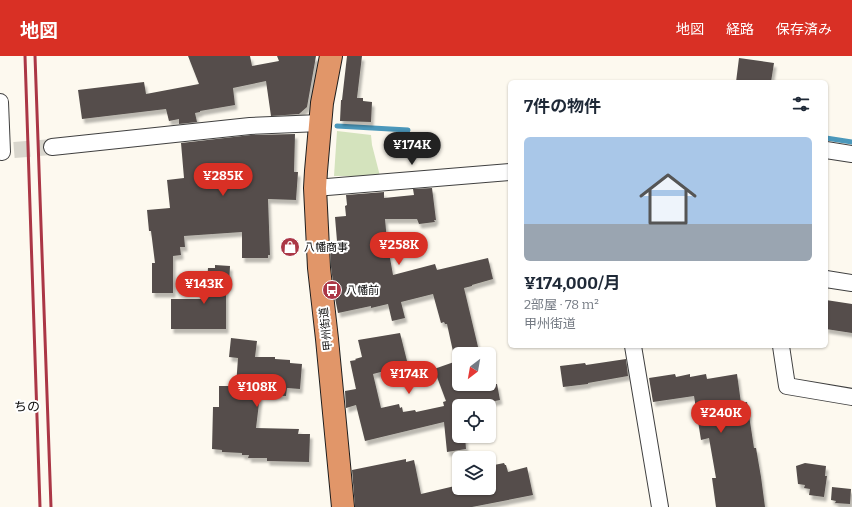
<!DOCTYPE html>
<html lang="ja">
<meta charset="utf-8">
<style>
:root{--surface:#fff;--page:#f2f2f3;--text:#1f2937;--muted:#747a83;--accent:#d93025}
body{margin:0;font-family:Bitter,"Noto Sans JP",serif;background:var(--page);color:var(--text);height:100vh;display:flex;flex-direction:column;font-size:15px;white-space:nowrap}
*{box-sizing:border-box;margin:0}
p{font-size:13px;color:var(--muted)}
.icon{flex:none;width:22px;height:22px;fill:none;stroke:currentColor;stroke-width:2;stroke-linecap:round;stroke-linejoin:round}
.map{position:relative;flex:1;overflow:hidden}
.side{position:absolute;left:508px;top:24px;width:320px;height:268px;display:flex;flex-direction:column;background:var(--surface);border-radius:6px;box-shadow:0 1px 3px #0004}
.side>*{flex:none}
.needle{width:26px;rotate:211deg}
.controls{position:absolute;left:452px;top:291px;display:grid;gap:8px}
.controls a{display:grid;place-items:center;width:44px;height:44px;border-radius:6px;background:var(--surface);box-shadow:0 1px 3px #0004;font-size:20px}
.price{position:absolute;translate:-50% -34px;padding:0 9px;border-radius:14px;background:var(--accent);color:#fff;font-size:13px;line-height:26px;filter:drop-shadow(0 1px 2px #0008)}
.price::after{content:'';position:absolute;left:50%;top:24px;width:12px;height:9px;margin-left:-6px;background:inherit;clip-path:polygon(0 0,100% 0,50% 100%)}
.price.current{background:#222;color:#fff}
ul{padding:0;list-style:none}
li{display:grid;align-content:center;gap:8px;height:212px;padding:0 16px}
li span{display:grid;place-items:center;height:124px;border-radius:6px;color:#555}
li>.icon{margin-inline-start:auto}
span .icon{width:72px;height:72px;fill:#fffc;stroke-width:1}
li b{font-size:17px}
h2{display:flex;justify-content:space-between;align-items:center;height:48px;padding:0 16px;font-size:17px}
header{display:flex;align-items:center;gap:24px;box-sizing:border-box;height:56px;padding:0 20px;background:var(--accent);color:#fff}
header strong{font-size:19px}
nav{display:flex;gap:22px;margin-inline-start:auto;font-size:14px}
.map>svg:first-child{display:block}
</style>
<header>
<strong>地図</strong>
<nav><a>地図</a><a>経路</a><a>保存済み</a></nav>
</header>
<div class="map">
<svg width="852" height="451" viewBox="0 0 852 451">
<defs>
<filter id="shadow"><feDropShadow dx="2.5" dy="4.5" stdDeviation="1" flood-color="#0004"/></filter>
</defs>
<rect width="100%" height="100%" fill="#fdf9ef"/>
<path fill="#d4e3bd" d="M337,75l34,4 1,10 8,31h-46z"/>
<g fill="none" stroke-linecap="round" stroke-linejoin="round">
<path stroke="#4b98bb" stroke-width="5" d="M337,70l71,4
M826,82l26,4"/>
</g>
<path fill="#544e4b" filter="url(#shadow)" d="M188,0h62l2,10 27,-5 -2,-5h39l-9,51 -8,7 -28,2 -5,-35 -33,7 2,17 -35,6v1l-5,1 2,9 -18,2v-5l-10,2 -3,-12 -84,10 -4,-29 66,-8 2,12 53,-10z
M347,0h15l-5,42h6v3l9,1 -1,20 -31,-1 1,-21h1z
M739,2l35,5 -3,19h-35z
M295,78l-1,38h4l-2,28 -28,-1 2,56h-2v3h-26v-26l-58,4 1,11h-5l1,8 -8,1v37h-21v-30h3l-4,-32h-2l-2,-21 23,-2 -3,-28 17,-2 -3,-35 70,-8z
M432,132l4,32h-2l1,2 -16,2 -2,-5h-32l2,22 6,34 42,-11 2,6 51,-12 5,21 -21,6v1l-8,2 15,63 -15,3h-5v1l-5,1 -7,-32h-2l-1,-2 -3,1 -8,-29 -32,8 4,16 -13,3 -4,-17 -17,4v-2l-33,7 -3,-15 -4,-31 -1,-24 7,-2 -2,-24 11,-1 -1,-10 2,-1 -1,-10 38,-3v6l30,-3 -1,-6z
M215,209l15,1 -1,20h-3v43h-55v-30h32v-3h3l2,-28h7z
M826,244l26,4v29l-26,-4z
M400,277l8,32 -35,9 8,34 18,-4 1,4 2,-1 1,5 12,-2 1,2 28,-6 -1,-4 3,-1 -12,-32 20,-7 5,13v9h38l3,16 -20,4v2h-21v30h6l1,13 -19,3 -3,-30 -79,19 -9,-36 -10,3 -1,-17 11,-2 -6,-28 6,-1 -1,-1 7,-2 -4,-17z
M231,282l26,3 -2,16h20v2l15,1v3l12,1 -2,25 -13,-1 -1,8 -26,-1 -4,33 43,1 -1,5h12l-1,28 -42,-1v-3h-19l1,-3h-7v-2l-20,-1v-2l-10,-1 1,-42h6v-21h17l2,-28 -9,-1z
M626,303l2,17 -40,7v1l-25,3 -3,-21 25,-3 1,2z
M675,318l1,3 14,-3v3l16,-3 1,5 30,-5 4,29 6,-1 7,46h2l5,29 4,30h-49l-4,-29h4l-7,-40 -8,2 -7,-44 -41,6 -4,-24z
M406,403v3l8,-2 7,34 38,-9v3h30v-22l15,-3 1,2h1l2,7 19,-5 6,28 -61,12h-117l-3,-37z
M805,407l21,3 -1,10h2l-3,21 -15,-2 1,-6 -6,-1 1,-3 -7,-1 -2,-18z
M832,431l19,2 -1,15 -15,-1 1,-2 -5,-1z"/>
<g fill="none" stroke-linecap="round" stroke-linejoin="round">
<path stroke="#d9d6cd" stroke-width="16" stroke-dasharray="16 8" stroke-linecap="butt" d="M14,94l38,-3"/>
<g stroke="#404040" stroke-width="18">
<path id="minor" d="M0,46l2,50
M52,91l198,-21 70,-3
M826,94l26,4
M315,132l195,-16
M826,223l26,4
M633,290l27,161
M781,290l6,40 65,11"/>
</g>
<g stroke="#1e1e1e" stroke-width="24">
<path id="highway" d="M331,0l-9,47 -6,68 -1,17 4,80 8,71 16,168"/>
</g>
<use href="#minor" stroke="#fff" stroke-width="16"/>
<use href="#highway" stroke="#e19669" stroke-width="22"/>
<path stroke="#ab3746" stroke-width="3" d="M25,0l15,451
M35,0l16,451"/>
</g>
<defs>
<g id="shop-disc" transform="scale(1)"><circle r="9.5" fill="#ab3746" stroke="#fff"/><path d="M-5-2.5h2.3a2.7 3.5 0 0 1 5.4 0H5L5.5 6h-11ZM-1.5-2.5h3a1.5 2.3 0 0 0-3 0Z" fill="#fff"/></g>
<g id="bus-disc" transform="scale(1)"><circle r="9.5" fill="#ab3746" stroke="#fff"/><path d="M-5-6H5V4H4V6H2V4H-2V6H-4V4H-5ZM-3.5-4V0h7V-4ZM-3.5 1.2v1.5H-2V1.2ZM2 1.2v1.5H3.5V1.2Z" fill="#fff"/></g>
</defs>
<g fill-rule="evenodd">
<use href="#shop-disc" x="290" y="191"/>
<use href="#bus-disc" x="332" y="234"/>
</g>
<g text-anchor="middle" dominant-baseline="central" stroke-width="4" stroke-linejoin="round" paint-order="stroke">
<g font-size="11" fill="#0d0d0d" stroke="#fff" text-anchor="start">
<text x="304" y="191">八幡商事</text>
<text x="346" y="234">八幡前</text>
</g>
<g font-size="11" fill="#0d0d0d" stroke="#fff">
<text transform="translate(326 273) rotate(-96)">甲州街道</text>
</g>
<g font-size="13" fill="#0d0d0d" stroke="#fff">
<text x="27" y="350">ちの</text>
</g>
</g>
</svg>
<div class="controls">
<a><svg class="needle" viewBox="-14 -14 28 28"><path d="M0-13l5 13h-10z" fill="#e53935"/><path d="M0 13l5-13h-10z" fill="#747a83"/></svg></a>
<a><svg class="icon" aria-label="locate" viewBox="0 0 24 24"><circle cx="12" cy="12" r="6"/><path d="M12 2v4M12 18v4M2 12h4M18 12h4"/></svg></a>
<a><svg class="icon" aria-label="layers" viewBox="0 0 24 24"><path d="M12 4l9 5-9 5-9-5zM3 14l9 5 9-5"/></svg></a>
</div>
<b class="price current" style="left:412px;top:110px">¥174K</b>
<b class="price" style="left:223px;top:141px">¥285K</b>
<b class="price" style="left:399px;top:210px">¥258K</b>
<b class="price" style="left:204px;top:249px">¥143K</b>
<b class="price" style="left:409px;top:339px">¥174K</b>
<b class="price" style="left:257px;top:352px">¥108K</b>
<b class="price" style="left:721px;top:378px">¥240K</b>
<section class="side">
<h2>7件の物件<svg class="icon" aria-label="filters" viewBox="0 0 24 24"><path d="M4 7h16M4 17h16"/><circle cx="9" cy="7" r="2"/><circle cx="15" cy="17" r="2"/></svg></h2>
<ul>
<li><span style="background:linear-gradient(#a9c7e8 70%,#9aa5b1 0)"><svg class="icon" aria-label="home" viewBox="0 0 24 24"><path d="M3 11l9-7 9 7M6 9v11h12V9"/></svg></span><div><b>¥174,000/月</b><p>2部屋 · 78 m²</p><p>甲州街道</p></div></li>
</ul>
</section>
</div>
